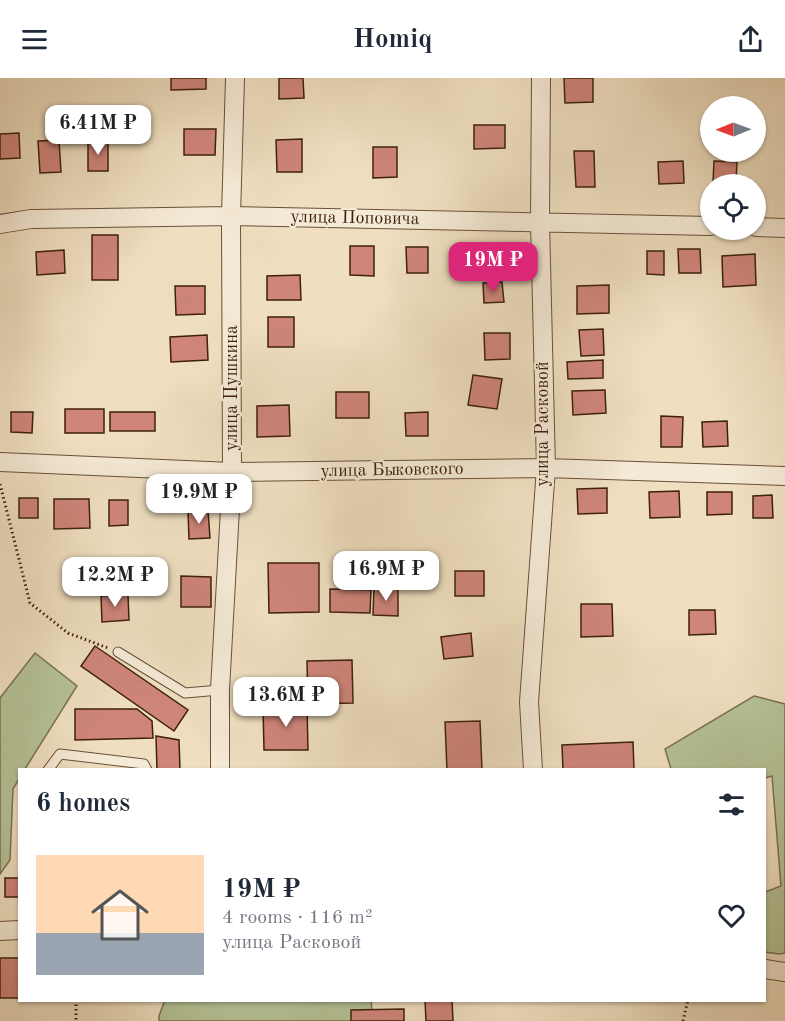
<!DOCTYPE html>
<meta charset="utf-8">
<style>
:root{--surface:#fff;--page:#f6f6f7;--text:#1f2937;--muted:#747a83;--line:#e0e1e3;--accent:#db2777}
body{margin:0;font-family:"Old Standard TT",serif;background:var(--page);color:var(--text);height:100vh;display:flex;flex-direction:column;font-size:22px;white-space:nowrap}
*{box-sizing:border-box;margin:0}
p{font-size:20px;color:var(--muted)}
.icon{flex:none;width:33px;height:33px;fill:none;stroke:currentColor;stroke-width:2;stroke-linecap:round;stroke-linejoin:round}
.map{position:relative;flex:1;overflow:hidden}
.drawer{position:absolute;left:18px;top:690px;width:748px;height:234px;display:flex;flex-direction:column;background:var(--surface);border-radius:0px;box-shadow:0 2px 4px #0004}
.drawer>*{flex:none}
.needle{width:39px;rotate:269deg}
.buttons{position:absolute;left:700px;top:18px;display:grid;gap:12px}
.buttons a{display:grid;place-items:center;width:66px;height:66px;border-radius:50%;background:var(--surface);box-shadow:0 2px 4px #0004;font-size:30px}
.price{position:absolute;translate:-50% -51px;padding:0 14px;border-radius:12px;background:#fff;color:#222;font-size:20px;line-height:39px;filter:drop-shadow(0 2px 3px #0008)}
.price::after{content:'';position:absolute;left:50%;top:36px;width:18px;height:14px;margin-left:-9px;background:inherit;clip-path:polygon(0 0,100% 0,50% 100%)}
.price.on{background:var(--accent);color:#fff}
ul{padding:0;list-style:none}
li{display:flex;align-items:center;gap:18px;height:150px;padding:0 18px}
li+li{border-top:2px solid var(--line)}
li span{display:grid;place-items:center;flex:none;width:168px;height:120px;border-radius:0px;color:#555}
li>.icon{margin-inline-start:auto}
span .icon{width:72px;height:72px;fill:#fffc;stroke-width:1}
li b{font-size:26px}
h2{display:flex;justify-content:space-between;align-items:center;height:72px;padding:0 18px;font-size:26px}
header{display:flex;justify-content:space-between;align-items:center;height:78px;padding:0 18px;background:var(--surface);font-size:27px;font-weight:800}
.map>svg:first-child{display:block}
</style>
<header><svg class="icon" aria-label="menu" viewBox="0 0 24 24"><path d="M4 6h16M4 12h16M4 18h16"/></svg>Homiq<svg class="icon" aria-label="share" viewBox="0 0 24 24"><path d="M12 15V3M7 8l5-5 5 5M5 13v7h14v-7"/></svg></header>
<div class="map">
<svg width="785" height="943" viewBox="0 0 785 943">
<rect width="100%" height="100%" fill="#efdfc0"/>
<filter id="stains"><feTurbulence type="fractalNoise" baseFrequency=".00333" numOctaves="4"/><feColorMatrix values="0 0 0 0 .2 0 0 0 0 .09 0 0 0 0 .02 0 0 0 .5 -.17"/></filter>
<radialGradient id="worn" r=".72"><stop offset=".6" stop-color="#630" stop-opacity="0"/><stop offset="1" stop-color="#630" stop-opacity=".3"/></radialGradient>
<path fill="#b5c296" stroke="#7a7152" stroke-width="1.5" d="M35,575l42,33 -52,83 -5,1 -1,9 -6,10 -3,71 -10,14v-176z
M754,618l31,8v249l-6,1 -14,-2v-60l16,-6 -9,-110 -7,2v-8l-94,-1 -6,-20z
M165,922l206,1 2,20h-214v-5z"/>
<path fill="#cf857a" stroke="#3e200e" stroke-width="1.5" d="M171,0h35v11l-35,1z
M279,0h24l1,20 -25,1z
M564,0h29v24l-28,1z
M474,47h31v23l-31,1z
M184,51h32l-1,26h-31z
M19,55l1,25 -20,1v-25z
M302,61v33h-25l-1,-32z
M59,62l2,32 -21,1 -2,-32z
M88,64h20v29h-20z
M373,69h24v30l-24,1z
M574,73h20l1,36h-19z
M683,83l1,22 -25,1 -1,-22z
M714,83l23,1 -1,21 -23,-1z
M92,157h26v45h-26z
M350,168h24v30l-24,-1z
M406,169h22v26h-21z
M678,171h22l1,24h-22z
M64,172l1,23 -28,2 -1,-23z
M647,173h17v24l-17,-1z
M755,176l1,31 -33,2 -1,-31z
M300,197l1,25h-34v-24z
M502,204l2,20 -20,1 -1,-20z
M609,207v28l-32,1v-28z
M175,208h30v28l-29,1z
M268,239h26v30h-26z
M603,251l1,26 -23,1 -2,-26z
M484,255h26v26l-25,1z
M207,257l1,25 -37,2 -1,-25z
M603,282v18l-35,1 -1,-17z
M473,297l29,4 -5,30 -29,-4z
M605,312l1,23 -33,2 -1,-24z
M336,314h33v26h-33z
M289,327l1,31 -33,1v-31z
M65,331h39v24h-39z
M11,334h22l-1,21 -21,-1z
M110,334h45v19h-45z
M428,334v24h-22l-1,-23z
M661,338l22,1 -1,30h-21z
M727,343l1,25 -25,1 -1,-25z
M607,410v25l-29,1 -1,-25z
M679,413l1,26 -30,1 -1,-26z
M707,414h25v22l-25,1z
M772,417l1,23h-20v-22z
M19,420h19v20h-19z
M54,421h35l1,29 -36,1z
M109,422h19v25l-19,1z
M208,432l2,28 -21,1 -1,-28z
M268,485h51v49l-50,1z
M455,493h29v25h-29z
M181,498l30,1v30h-30z
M374,509l24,1v28l-25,-1z
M330,511l41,1 -1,23 -40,-1z
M128,517l1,25 -27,2 -1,-26z
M581,526h31l1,32 -32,1z
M689,532h26l1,24 -27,1z
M471,555l2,23 -29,3 -3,-22z
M95,568l93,64 -14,21 -93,-65z
M352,582l1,43 -45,1 -1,-43z
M307,628l1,44h-44l-1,-43z
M75,631h62l15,12 1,17 -78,2z
M480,643l2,49h-35l-2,-48z
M156,658l23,4 1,30h-23z
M633,664l1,28h-71l-1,-25z
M5,800h15v19h-15z
M0,880h20v40h-20z
M425,922h27l1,21h-27z
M404,931v12h-53v-11z"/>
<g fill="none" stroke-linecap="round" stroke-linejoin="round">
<g stroke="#6a503a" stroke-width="11">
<path id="service" d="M118,574l67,41 35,-3
M48,692l12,-16 84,10 3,6"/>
</g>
<g stroke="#6a503a" stroke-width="20">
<path id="minor" d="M0,146l31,-5 200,-3 480,10
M756,149l29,1
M0,384l232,10 314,-4 239,8
M220,692v-80l12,-218 -1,-256 4,-138
M533,692l-4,-68 17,-234 -6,-246 1,-144
M0,853l20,-1
M765,891l20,3"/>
</g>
<path stroke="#3e200e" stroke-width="3" stroke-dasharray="1.5 3" stroke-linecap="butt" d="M0,406l30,119 38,30 40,15
M76,922v21
M683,943l5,-21"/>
<use href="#service" stroke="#f5ead6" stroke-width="9"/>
<use href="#minor" stroke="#f5ead6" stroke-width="18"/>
</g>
<g text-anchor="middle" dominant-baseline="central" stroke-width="4.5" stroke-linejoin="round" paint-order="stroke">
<g font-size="18" fill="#3e200e" stroke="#f5ead6">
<text transform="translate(355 140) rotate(1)">улица Поповича</text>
<text transform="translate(232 310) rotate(-90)">улица Пушкина</text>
<text transform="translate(543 346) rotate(-90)">улица Расковой</text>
<text transform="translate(392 392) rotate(-1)">улица Быковского</text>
</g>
</g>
<rect width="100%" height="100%" filter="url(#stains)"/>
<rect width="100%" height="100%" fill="url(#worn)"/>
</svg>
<div class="buttons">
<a><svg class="needle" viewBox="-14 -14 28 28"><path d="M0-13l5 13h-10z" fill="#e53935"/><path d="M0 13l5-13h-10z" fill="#747a83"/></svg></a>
<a><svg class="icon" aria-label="locate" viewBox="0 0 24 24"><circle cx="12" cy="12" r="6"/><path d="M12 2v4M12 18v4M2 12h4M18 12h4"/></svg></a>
</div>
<b class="price" style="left:98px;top:78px">6.41M ₽</b>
<b class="price on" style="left:493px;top:215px">19M ₽</b>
<b class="price" style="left:199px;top:447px">19.9M ₽</b>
<b class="price" style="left:386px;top:524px">16.9M ₽</b>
<b class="price" style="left:115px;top:530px">12.2M ₽</b>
<b class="price" style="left:286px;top:650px">13.6M ₽</b>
<section class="drawer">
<h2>6 homes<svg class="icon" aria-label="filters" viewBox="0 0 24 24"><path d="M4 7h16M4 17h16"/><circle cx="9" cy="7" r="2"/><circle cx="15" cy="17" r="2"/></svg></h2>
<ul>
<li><span style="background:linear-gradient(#ffd9b3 65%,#9aa5b1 0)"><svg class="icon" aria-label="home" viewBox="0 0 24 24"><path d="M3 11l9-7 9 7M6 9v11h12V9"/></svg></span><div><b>19M ₽</b><p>4 rooms · 116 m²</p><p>улица Расковой</p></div><svg class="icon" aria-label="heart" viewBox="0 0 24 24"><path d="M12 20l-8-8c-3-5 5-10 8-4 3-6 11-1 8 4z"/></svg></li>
</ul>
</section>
</div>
